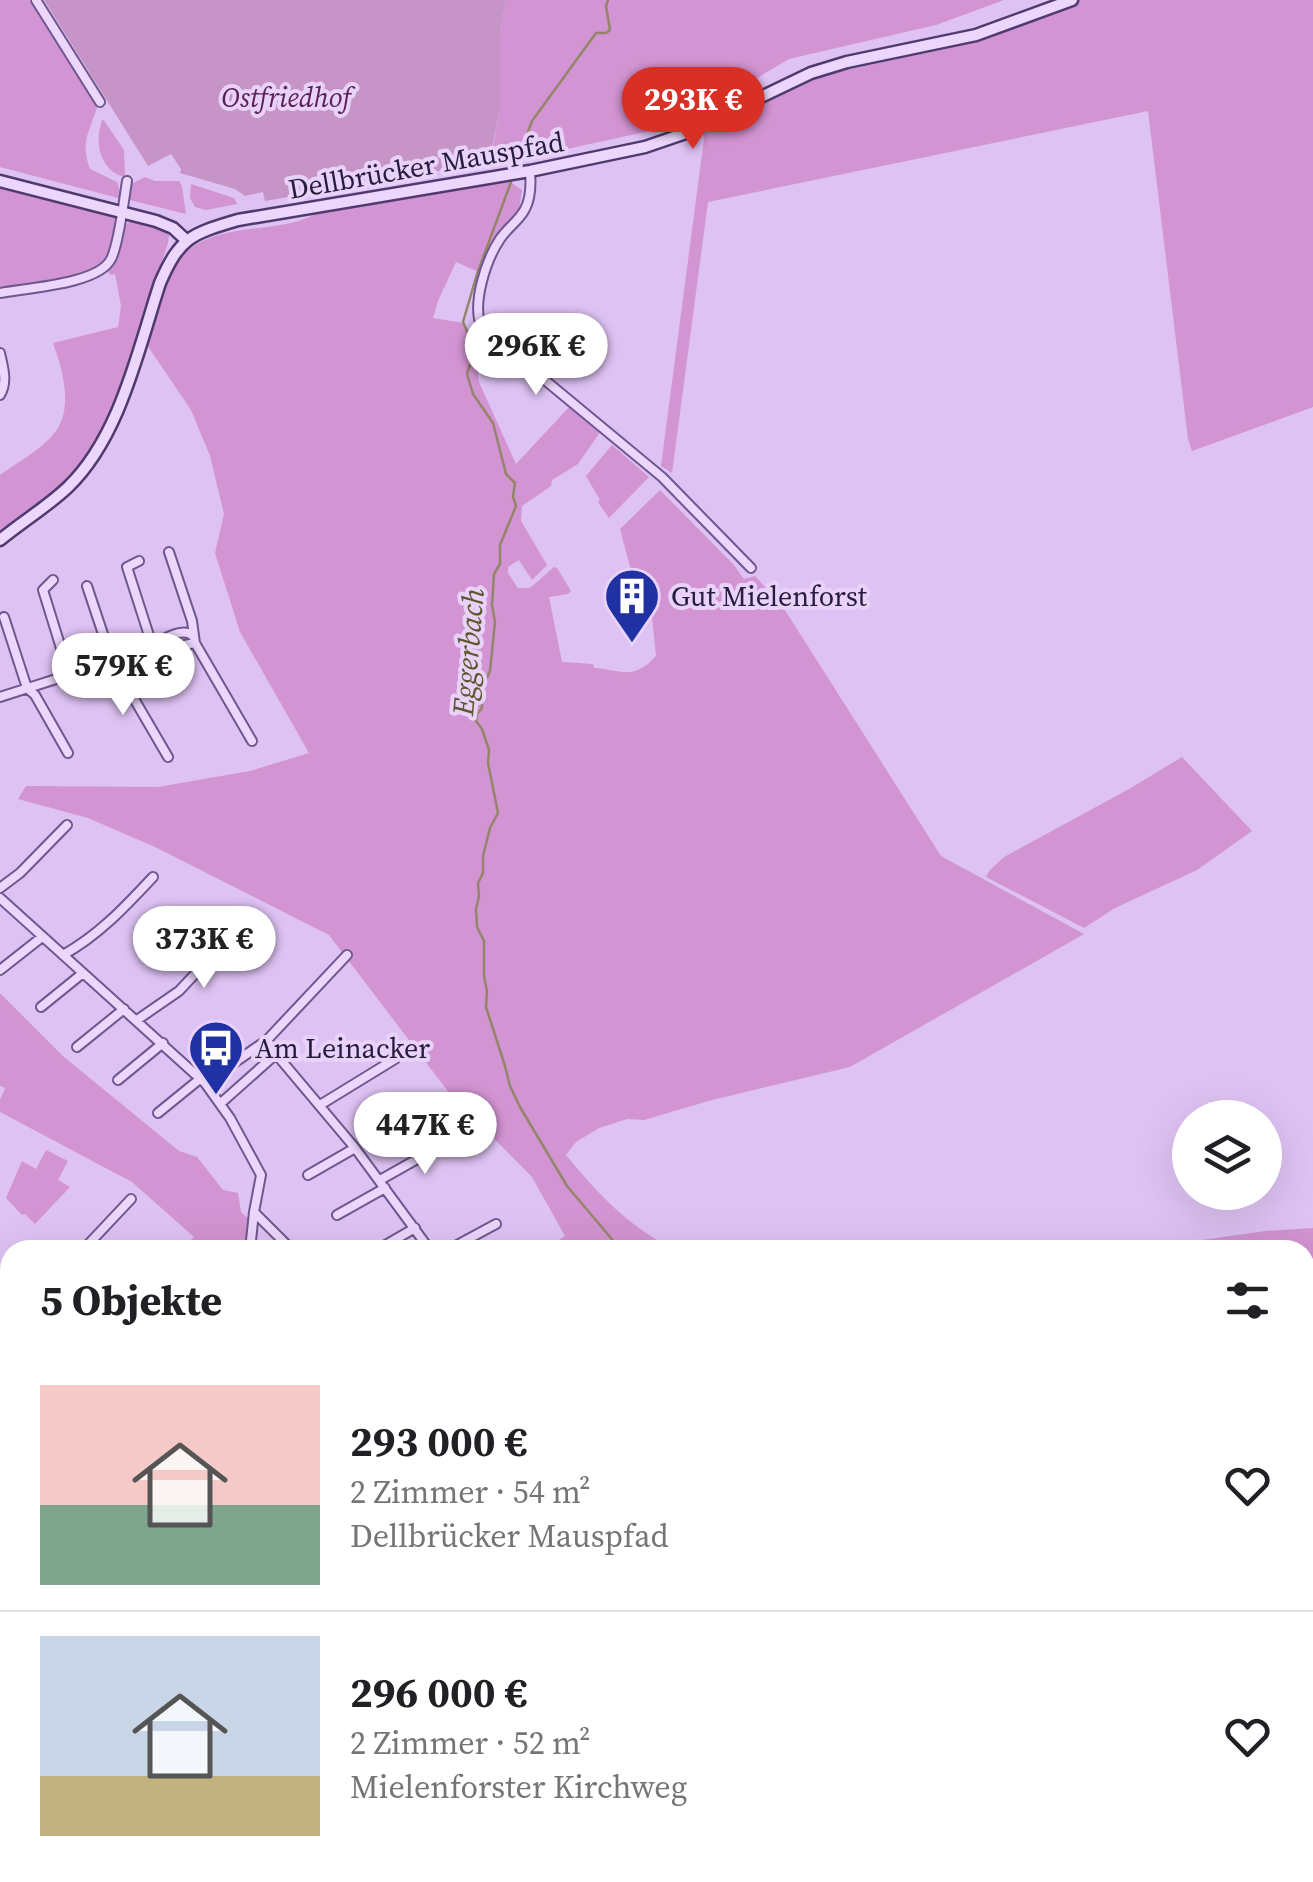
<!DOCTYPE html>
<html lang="de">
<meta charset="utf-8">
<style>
:root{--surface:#fff;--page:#f2f2f2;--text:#202124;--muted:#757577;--line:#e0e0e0;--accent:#d93025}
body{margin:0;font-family:"Source Serif 4",serif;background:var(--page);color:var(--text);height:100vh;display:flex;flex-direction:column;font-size:38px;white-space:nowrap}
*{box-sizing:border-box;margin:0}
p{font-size:32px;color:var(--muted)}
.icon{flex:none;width:55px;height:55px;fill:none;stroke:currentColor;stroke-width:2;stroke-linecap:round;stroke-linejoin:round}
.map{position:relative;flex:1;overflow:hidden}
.side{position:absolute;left:0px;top:1240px;width:1315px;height:642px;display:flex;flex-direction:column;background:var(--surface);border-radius:30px 30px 0 0;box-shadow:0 10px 40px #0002}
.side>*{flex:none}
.controls{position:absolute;left:1172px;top:1100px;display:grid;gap:20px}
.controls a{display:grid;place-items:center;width:110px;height:110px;border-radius:50%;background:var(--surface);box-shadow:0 10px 40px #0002;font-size:50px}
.price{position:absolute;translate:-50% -85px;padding:0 22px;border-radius:35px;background:#fff;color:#222;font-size:32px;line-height:65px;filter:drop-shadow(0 2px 5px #0008)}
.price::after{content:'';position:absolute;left:50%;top:60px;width:30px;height:22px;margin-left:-15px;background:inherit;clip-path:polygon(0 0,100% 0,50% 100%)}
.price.on{background:var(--accent);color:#fff}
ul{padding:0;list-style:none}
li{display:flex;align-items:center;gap:30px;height:250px;padding:0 40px}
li+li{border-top:2px solid var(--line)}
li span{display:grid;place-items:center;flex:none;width:280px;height:200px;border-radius:0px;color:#555}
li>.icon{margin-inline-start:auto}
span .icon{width:120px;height:120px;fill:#fffc;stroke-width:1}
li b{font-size:42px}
h2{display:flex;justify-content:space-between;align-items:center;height:120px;padding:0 40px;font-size:42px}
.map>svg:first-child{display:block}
</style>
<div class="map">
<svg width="1313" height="1882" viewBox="0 0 1313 1882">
<rect width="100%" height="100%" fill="#dec2f3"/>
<path fill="#d294d2" d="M0,0h29l68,108c-8,25 -17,34 -7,61l27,13 5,17 -122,-32z
M506,0h498l-68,25 -147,34 -99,59 -31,11 -170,37 11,-56v-76z
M1079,0h234v407l-121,44 -4,-12 -40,-328 -440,91 -36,271 -11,-7 43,-327 -1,-6 123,-59 119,-25z
M103,119l21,31 1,27c-25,-5 -32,-37 -22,-58z
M145,177l10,4h24l3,5 4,28 -56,-14 -2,-11 5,-6z
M509,181l13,9 -3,20 -17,18 -21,45 -25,-11 -18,39 -5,17 30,5 11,15 5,44 37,82 55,-59 29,27 -22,32 -26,16 -1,6 -29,20 -1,15 26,44 -15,15 -13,-20 -11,7v6l10,15h12l24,-21 3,1 14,23 -3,3 -19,3 13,65 31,2 1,4c28,2 39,13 62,-12l-6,-58 -12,-1 -18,-68 40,-39 73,74 11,15 11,-3 28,31 158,249 143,78 -234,133 -138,33 -68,20 -17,-1 -28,9 -23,14 -10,13c31,38 65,74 110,95h-132l21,-14 -33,-59 -82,-83 -121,-159 -174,-88 -67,-29 -70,-19 8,-13 132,1 92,-16 59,-18 -69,-121 -25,-79 9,-39 -14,-58 -19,-46 -48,-71 35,-79c30,-34 73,-28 113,-37 10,-2 19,-7 29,-10 61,-18 127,-23 189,-32z
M191,184l43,14 3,6 -31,6 -11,-3 -5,-9z
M0,186l115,29 3,5c-4,22 -8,45 -32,53l-86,16z
M131,220l34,8 4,7 -1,8 -51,154 -16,38 -11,17 -25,29 -65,51v-57c15,-11 40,-25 52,-39 23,-25 11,-65 1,-93l65,-16 3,-21 -6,-32 -5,1 -3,-7 16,-40z
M612,445l37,32 -40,41 -11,-16 2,-2 -14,-24z
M1182,757l70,74 -55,39 -82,38 -31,20 -98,-51 3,-6 15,-14 125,-68z
M0,993l64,64 115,94 18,6 26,33 15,3 3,19 8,7 -3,31h-63l11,-13 -62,-55 -132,-70v-12l5,-12 -5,-2z
M46,1150l22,11 -10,19 12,7 -35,37 -10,-10 -3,1 -16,-17 16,-37 14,8z
M1313,1228v104l-8,1v-83h-173l133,-19z
M0,1338l10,9v83h-10v-18l6,-1 -1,-35h-5z
M10,1488v69l-10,16v-70z
M1305,1496h8v384l-17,-7 9,-1z
M10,1566v88l-5,-1 -4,-4 -1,-68z
M10,1743v129l133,1 4,9h-147v-137z
M689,1872l86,1 6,9h-94z"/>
<path fill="#c694c6" d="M44,0h462l-6,34v76l-11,52 -224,39 -2,-9 -18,4 -10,-7 -55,-16 1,-4 -10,-15 -23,12z"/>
<path fill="#c5b7a5" stroke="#94856a" stroke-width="2.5" d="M579,1875l4,7h-215z"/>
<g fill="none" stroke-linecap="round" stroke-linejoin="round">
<path stroke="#94856a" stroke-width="2.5" d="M520,153l12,-32 64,-88h10l4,-3 -4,-24 2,-6
M511,182l-34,92 -14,48 12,27 -8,25 6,20 20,29 13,51 9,9 -2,14 3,9 -16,39v19l-6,10 -2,31 3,17 -5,49 -9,20 1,17 -5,6 -1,7 6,8 7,21 -1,13 10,50 -8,15 -7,28v17l-5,10 1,13 -3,13 1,18 7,14v35l3,15 -1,16 19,59 5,20 10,21 47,79 54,64
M1305,1787l8,2"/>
<g stroke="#6e578f" stroke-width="12">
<path id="street" d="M36,0l64,102
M530,171c1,12 1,27 -5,38 -6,12 -18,19 -25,30 -14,21 -29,66 -18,89l180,149 89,91
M0,293c27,-5 99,-9 111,-34 8,-15 13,-60 16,-78
M0,353c3,14 8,29 0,42
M169,552l23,69 3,22 57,98
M139,561l-12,6 26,81
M53,580l-10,10 26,84
M87,586l25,75 56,96
M4,617l23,71 8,7 33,58
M153,648l7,2 35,-7
M0,697l153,-49c9,-10 30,-21 40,-12
M0,888l20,-15 47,-48
M0,898l205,185 25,35 31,57 -7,37 -4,38
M63,955c36,-20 62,-48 90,-78
M0,970l42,-33
M41,1007l42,-34
M137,1020l42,-29 61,-65
M267,1040l9,14 79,94 75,102
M77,1047l47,-38
M118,1080l45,-37
M205,1083l62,-43 80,-85
M221,1103l55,-49
M320,1105l75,-46
M158,1113l43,-35
M308,1175l47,-27
M380,1180l71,-40
M254,1212l38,38
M337,1215l48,-27
M83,1250l48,-51
M377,1250l38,-22
M448,1250l48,-26
M0,1278l10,17"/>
</g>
<g stroke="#4f3a70" stroke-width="15">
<path id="secondary" d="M0,181l156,40 17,7 14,13
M0,540c22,-18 48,-34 68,-53 52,-50 70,-137 92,-204 20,-46 31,-49 78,-63l292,-49 115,-24 41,-14 125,-60 36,-11 129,-27 96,-35
M1305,1475h8
M320,1872l4,10"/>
</g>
<use href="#street" stroke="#ecd6fc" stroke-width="8"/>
<use href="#secondary" stroke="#ecd6fc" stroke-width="10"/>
</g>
<defs>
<g id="building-pin" transform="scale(2.875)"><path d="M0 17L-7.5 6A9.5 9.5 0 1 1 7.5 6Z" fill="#2031a4" stroke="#e9d2f9"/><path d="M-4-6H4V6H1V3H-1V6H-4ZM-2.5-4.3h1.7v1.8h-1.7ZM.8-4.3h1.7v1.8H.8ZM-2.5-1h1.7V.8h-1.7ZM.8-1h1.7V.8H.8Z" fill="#fff"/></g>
<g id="bus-pin" transform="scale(2.875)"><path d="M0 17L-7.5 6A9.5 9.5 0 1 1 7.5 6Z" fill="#2031a4" stroke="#e9d2f9"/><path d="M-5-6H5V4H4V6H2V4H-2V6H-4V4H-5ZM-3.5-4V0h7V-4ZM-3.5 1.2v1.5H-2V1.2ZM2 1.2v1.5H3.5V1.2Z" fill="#fff"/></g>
</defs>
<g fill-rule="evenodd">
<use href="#building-pin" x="632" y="596"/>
<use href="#bus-pin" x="216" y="1048"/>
</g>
<g text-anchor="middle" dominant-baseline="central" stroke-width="8" stroke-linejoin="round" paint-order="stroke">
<g font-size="28" font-style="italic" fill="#5b2154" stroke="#e9d2f9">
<text x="286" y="97">Ostfriedhof</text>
</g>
<g font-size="28" fill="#281c3d" stroke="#e9d2f9">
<text transform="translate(426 165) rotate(-10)">Dellbrücker Mauspfad</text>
</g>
<g font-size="28" fill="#281c3d" stroke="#e9d2f9" text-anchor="start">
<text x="671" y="596">Gut Mielenforst</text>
<text x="255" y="1048">Am Leinacker</text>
</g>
<g font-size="30" font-style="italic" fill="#5e552a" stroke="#e9d2f9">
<text transform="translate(468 652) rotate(-85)">Eggerbach</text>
</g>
</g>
</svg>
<div class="controls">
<a><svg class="icon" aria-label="layers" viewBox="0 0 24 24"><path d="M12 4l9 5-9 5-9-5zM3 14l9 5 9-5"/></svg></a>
</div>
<b class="price on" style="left:693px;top:152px">293K €</b>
<b class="price" style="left:536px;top:398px">296K €</b>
<b class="price" style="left:123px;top:718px">579K €</b>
<b class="price" style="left:204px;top:991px">373K €</b>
<b class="price" style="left:425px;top:1177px">447K €</b>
<section class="side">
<h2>5 Objekte<svg class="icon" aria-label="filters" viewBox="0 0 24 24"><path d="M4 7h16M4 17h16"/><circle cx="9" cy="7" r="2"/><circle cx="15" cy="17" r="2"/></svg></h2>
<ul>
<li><span style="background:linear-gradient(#f6c9c9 60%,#7fa58c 0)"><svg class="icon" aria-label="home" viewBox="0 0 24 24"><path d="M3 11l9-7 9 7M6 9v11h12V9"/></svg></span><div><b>293 000 €</b><p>2 Zimmer · 54 m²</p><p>Dellbrücker Mauspfad</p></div><svg class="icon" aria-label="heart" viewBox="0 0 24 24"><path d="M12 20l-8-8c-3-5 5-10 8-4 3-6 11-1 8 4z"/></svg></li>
<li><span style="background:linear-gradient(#c9d6e8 70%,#c2b280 0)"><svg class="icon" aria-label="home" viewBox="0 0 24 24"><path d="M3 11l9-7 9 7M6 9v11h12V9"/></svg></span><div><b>296 000 €</b><p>2 Zimmer · 52 m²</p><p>Mielenforster Kirchweg</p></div><svg class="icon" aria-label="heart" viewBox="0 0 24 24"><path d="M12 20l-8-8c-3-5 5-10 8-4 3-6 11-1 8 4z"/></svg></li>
</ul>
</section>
</div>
